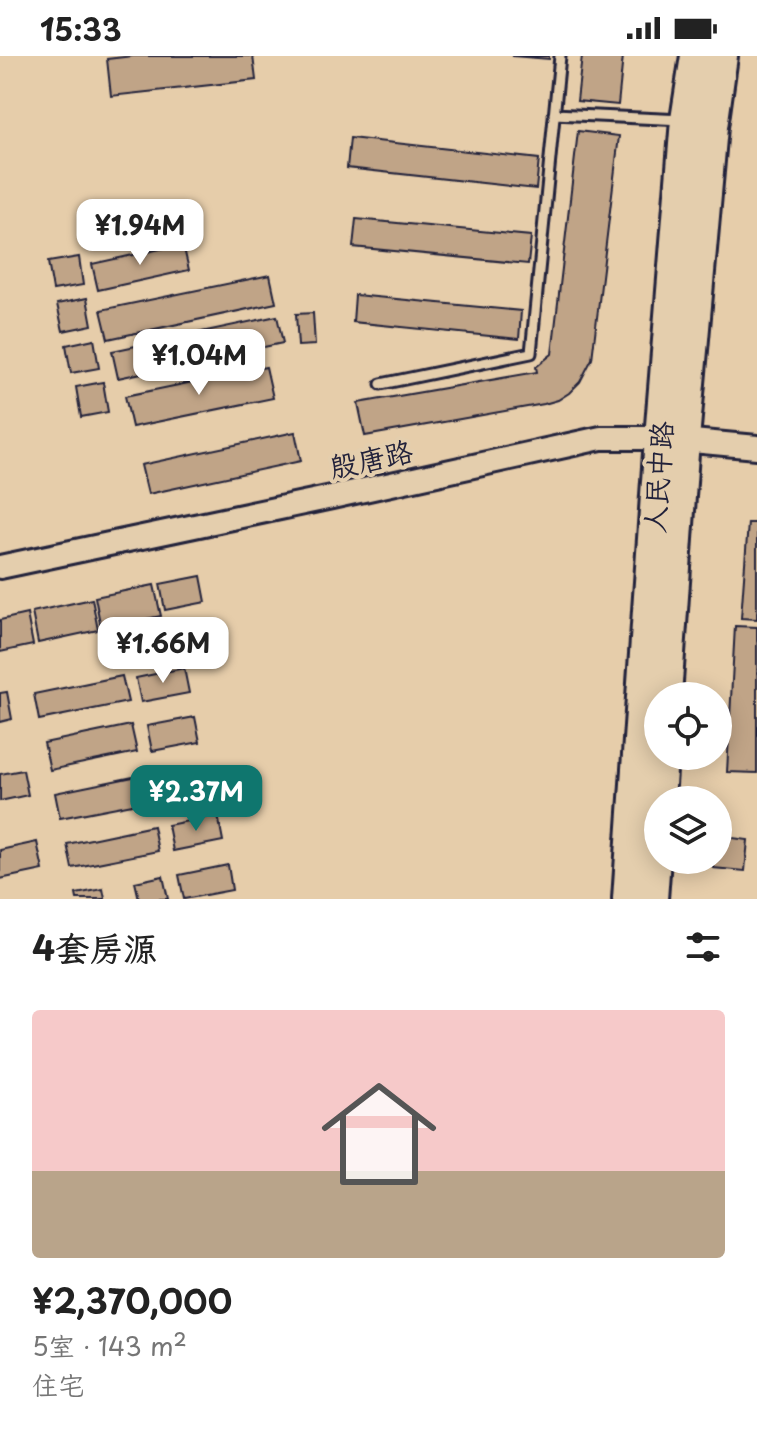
<!DOCTYPE html>
<html lang="zh">
<meta charset="utf-8">
<style>
:root{--surface:#fff;--page:#f6f6f6;--text:#222;--muted:#767676;--accent:#0f766e}
body{margin:0;font-family:"Playpen Sans","LXGW WenKai TC",sans-serif;background:var(--page);color:var(--text);height:100vh;display:flex;flex-direction:column;font-size:30px;white-space:nowrap}
*{box-sizing:border-box;margin:0}
p{font-size:26px;color:var(--muted)}
.icon{flex:none;width:44px;height:44px;fill:none;stroke:currentColor;stroke-width:2;stroke-linecap:round;stroke-linejoin:round}
.map{position:relative;height:843px;overflow:hidden}
.side{display:flex;flex-direction:column;background:var(--surface);flex:1}
.side>*{flex:none}
.fabs{position:absolute;left:644px;top:626px;display:grid;gap:16px}
.fabs a{display:grid;place-items:center;width:88px;height:88px;border-radius:50%;background:var(--surface);box-shadow:0 4px 20px #0003;font-size:40px}
.price{position:absolute;translate:-50% -68px;padding:0 18px;border-radius:16px;background:#fff;color:#222;font-size:26px;line-height:52px;filter:drop-shadow(0 2px 4px #0008)}
.price::after{content:'';position:absolute;left:50%;top:48px;width:24px;height:18px;margin-left:-12px;background:inherit;clip-path:polygon(0 0,100% 0,50% 100%)}
.price.current{background:var(--accent);color:#fff}
ul{padding:0;list-style:none}
li{display:grid;align-content:center;gap:16px;height:424px;padding:0 32px}
li span{display:grid;place-items:center;height:248px;border-radius:8px;color:#555}
li>.icon{margin-inline-start:auto}
span .icon{width:144px;height:144px;fill:#fffc;stroke-width:1}
li b{font-size:34px}
h2{display:flex;justify-content:space-between;align-items:center;height:96px;padding:0 32px;font-size:34px}
.status{display:flex;justify-content:space-between;align-items:center;height:56px;padding:0 40px;background:var(--surface);direction:ltr}
.status svg{height:22px;fill:currentColor}
.map>svg:first-child{display:block}
</style>
<div class="status"><b>15:33</b><svg viewBox="0 0 49 12"><path d="M0 12V9h3v3zM5 12V6h3v6zM10 12V3h3v9zM15 12V0h3v12zM26 1h20v11H26zM47 4h2v5h-2z"/></svg></div>
<div class="map">
<svg width="757" height="843" viewBox="0 0 757 843">
<rect width="100%" height="100%" fill="#e6cdaa"/>
<filter id="ink" filterUnits="userSpaceOnUse"><feTurbulence type="fractalNoise" baseFrequency=".0125" numOctaves="2"/><feDisplacementMap in="SourceGraphic" scale="16" xChannelSelector="R" yChannelSelector="G"/><feConvolveMatrix kernelMatrix="1 2 1 2 8 2 1 2 1" color-interpolation-filters="sRGB"/></filter>
<g filter="url(#ink)">
<path fill="#c0a487" stroke="#22223b" stroke-width="2" d="M133,0h120l3,24 -145,16 -4,-37z
M512,0h37v3z
M582,0h41l-5,49 -41,-4z
M578,75l41,5 -27,223 -12,23 -11,11 -11,7 -14,4 -179,32 -7,-33 179,-31 -1,-5 16,-13z
M350,82l189,21 -3,30 -189,-21z
M356,163l175,17 -3,28 -175,-17z
M183,188l6,26 -91,20 -6,-26z
M79,201l4,28 -30,5 -5,-28z
M270,219l6,28 -168,36 -7,-29z
M355,239l166,16 -2,28 -166,-17z
M87,242l5,27 -29,6 -6,-27z
M313,257l2,32 -17,1 -2,-32z
M277,260l6,27 -165,35 -6,-27z
M94,283l5,29 -28,5 -5,-28z
M266,311l7,31 -141,29 -7,-31z
M103,326l5,30 -27,5 -5,-30z
M295,376l6,29 -153,33 -7,-29z
M757,451v112l-16,-1 7,-95h8z
M201,520l5,26 -41,8 -5,-26z
M154,529l7,31 -60,12 -6,-31z
M92,543l6,31 -60,13 -6,-31z
M27,558l6,31 -33,7v-32z
M735,570l22,1v146l-30,-1z
M184,612l5,25 -48,9 -5,-24z
M122,620l6,26 -89,18 -5,-26z
M7,636l5,27 -12,3v-29z
M195,661l5,25 -48,9 -5,-25z
M131,669l6,27 -87,18 -6,-27z
M208,711l4,24 -49,10 -4,-24z
M23,714l5,25 -28,6v-27z
M143,719l5,26 -88,17 -5,-25z
M218,759l5,26 -50,10 -5,-26z
M153,770l5,25 -86,17 -5,-24z
M718,780l30,4 -3,31 -32,-3v-8h5z
M37,786l6,28 -43,9v-29z
M228,809l4,25 -48,9 -5,-24z
M163,820l5,23h-29l-4,-17z
M103,833l2,10h-28l-1,-5z"/>
<g fill="none" stroke-linecap="round" stroke-linejoin="round">
<g stroke="#22223b" stroke-width="15">
<path id="service" d="M554,58l129,6
M381,328l150,-31 29,-297"/>
</g>
<g stroke="#22223b" stroke-width="28">
<path id="tertiary" d="M0,511l332,-70 269,-59h59l97,9"/>
</g>
<g stroke="#22223b" stroke-width="36">
<path id="primary" d="M666,640l18,-257 28,-312 10,-71
M659,744l3,-44
M628,843l32,-461 26,-318 10,-64
M652,843l6,-82"/>
</g>
<use href="#service" stroke="#e4cead" stroke-width="9"/>
<use href="#tertiary" stroke="#e4cead" stroke-width="22"/>
<use href="#primary" stroke="#e4cead" stroke-width="30"/>
</g>
</g>
<g text-anchor="middle" dominant-baseline="central" stroke-width="8" stroke-linejoin="round" paint-order="stroke">
<g font-size="28" fill="#22223b" stroke="#e4cead">
<text transform="translate(371 402) rotate(-12)">殷唐路</text>
<text transform="translate(657 421) rotate(-86)">人民中路</text>
</g>
</g>
</svg>
<div class="fabs">
<a><svg class="icon" aria-label="locate" viewBox="0 0 24 24"><circle cx="12" cy="12" r="6"/><path d="M12 2v4M12 18v4M2 12h4M18 12h4"/></svg></a>
<a><svg class="icon" aria-label="layers" viewBox="0 0 24 24"><path d="M12 4l9 5-9 5-9-5zM3 14l9 5 9-5"/></svg></a>
</div>
<b class="price" style="left:140px;top:211px">¥1.94M</b>
<b class="price" style="left:199px;top:341px">¥1.04M</b>
<b class="price" style="left:163px;top:629px">¥1.66M</b>
<b class="price current" style="left:196px;top:777px">¥2.37M</b>
</div>
<section class="side">
<h2>4套房源<svg class="icon" aria-label="filters" viewBox="0 0 24 24"><path d="M4 7h16M4 17h16"/><circle cx="9" cy="7" r="2"/><circle cx="15" cy="17" r="2"/></svg></h2>
<ul>
<li><span style="background:linear-gradient(#f6c9c9 65%,#b9a48a 0)"><svg class="icon" aria-label="home" viewBox="0 0 24 24"><path d="M3 11l9-7 9 7M6 9v11h12V9"/></svg></span><div><b>¥2,370,000</b><p>5室 · 143 m²</p><p>住宅</p></div></li>
</ul>
</section>
